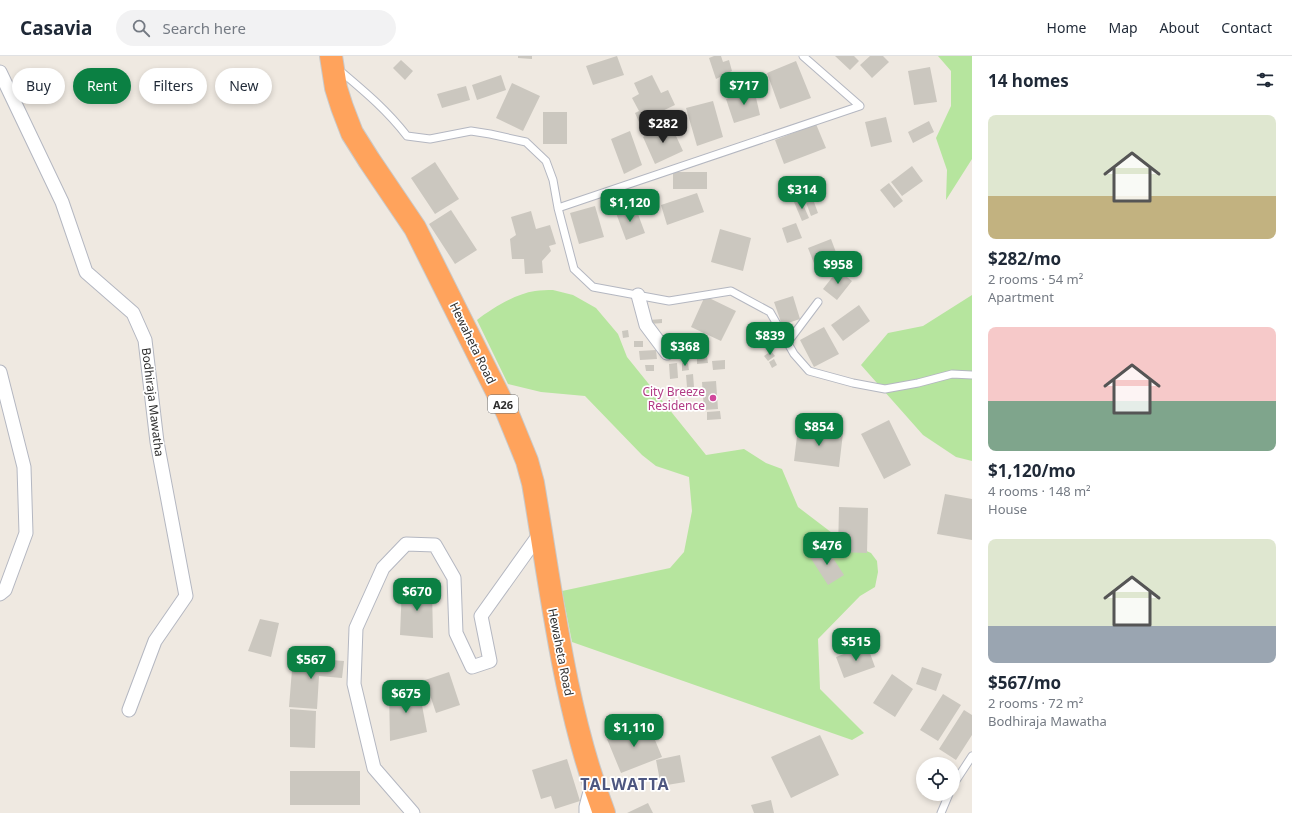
<!DOCTYPE html>
<meta charset="utf-8">
<style>
:root{--surface:#fff;--page:#f2f2f3;--text:#1f2937;--muted:#747a83;--line:#e0e1e3;--accent:#0b8043}
body{margin:0;font-family:"Noto Sans",sans-serif;background:var(--page);color:var(--text);height:100vh;display:flex;flex-direction:column;font-size:15px;white-space:nowrap}
*{box-sizing:border-box;margin:0}
p{font-size:13px;color:var(--muted)}
.icon{flex:none;width:22px;height:22px;fill:none;stroke:currentColor;stroke-width:2;stroke-linecap:round;stroke-linejoin:round}
.map{position:relative;flex:1;overflow:hidden}
.details{display:flex;flex-direction:column;background:var(--surface);width:320px}
.details>*{flex:none}
.hud{position:absolute;left:12px;top:12px;width:380px;height:36px;display:flex;gap:8px}
.tools{position:absolute;left:916px;top:701px;display:grid;gap:8px}
.tools a{display:grid;place-items:center;width:44px;height:44px;border-radius:50%;background:var(--surface);box-shadow:0 2px 6px #0003;font-size:20px}
.price{position:absolute;translate:-50% -34px;padding:0 9px;border-radius:8px;background:var(--accent);color:#fff;font-size:13px;line-height:26px;filter:drop-shadow(0 1px 2px #0008)}
.price::after{content:'';position:absolute;left:50%;top:24px;width:12px;height:9px;margin-left:-6px;background:inherit;clip-path:polygon(0 0,100% 0,50% 100%)}
.price.on{background:#222;color:#fff}
ul{padding:0;list-style:none}
li{display:grid;align-content:center;gap:8px;height:212px;padding:0 16px}
li span{display:grid;place-items:center;height:124px;border-radius:8px;color:#555}
li>.icon{margin-inline-start:auto}
span .icon{width:72px;height:72px;fill:#fffc;stroke-width:1}
li b{font-size:17px}
h2{display:flex;justify-content:space-between;align-items:center;height:48px;padding:0 16px;font-size:17px}
.tag{padding:0 14px;border-radius:18px;background:var(--surface);box-shadow:0 2px 6px #0003;font-size:14px;line-height:36px}
.tag.on{background:var(--accent);color:#fff}
header{display:flex;align-items:center;gap:24px;box-sizing:border-box;height:56px;padding:0 20px;background:var(--surface);border-bottom:1px solid var(--line)}
header strong{font-size:19px}
nav{display:flex;gap:22px;margin-inline-start:auto;font-size:14px}
.search{width:280px;height:36px;background:var(--page);display:flex;align-items:center;gap:10px;box-sizing:border-box;padding:0 14px;border-radius:22px;color:var(--muted);font-size:15px}
main{display:flex;flex:1;min-height:0}
.map>svg:first-child{display:block}
</style>
<header>
<strong>Casavia</strong>
<div class="search"><svg class="icon" aria-label="search" viewBox="0 0 24 24"><circle cx="10" cy="10" r="6"/><path d="M15 15l6 6"/></svg>Search here</div>
<nav><a>Home</a><a>Map</a><a>About</a><a>Contact</a></nav>
</header>
<main>
<div class="map">
<svg width="972" height="757" viewBox="0 0 972 757">
<rect width="100%" height="100%" fill="#efe9e1"/>
<path fill="#b6e59e" d="M938,0h34v103l-26,41 1,-30 -11,-32 15,-32v-35z
M553,234l20,5 23,13 22,26 9,23 79,98 38,-6 22,14 16,6 16,38 42,32 31,14 6,8 1,11 -3,15 -15,9 -42,43 2,50 44,44 -12,7 -280,-98 -10,-51 108,-23 14,-16 8,-41 -3,-34 -33,-11 -14,-11 -57,-59 -44,-4 -33,-8 -31,-64c15,-12 38,-26 58,-29 6,-1 12,-1 18,-1z
M972,239v166l-16,-4 -33,-22 -62,-70 27,-32 35,-7z"/>
<path fill="#cbc7bf" d="M518,0h14v3l-14,-1z
M617,0l7,19 -31,10 -7,-19z
M714,0h7l2,6 6,-2 3,11 -16,8 -7,-21z
M835,0h19l5,5 -9,9z
M870,0h13l6,6 -17,16 -12,-13z
M401,4l12,11 -8,9 -12,-12z
M796,5l15,37 -31,11 -13,-36z
M930,11l7,35 -23,3 -6,-34z
M501,19l5,15 -29,10 -5,-15z
M652,19l9,18 7,-3 7,15 -36,17 -4,-9 4,-2 -7,-13 7,-4 -5,-11z
M512,27l28,13 -17,35 -27,-13z
M466,30l4,14 -28,8 -5,-14z
M754,33l6,26 -26,8 -8,-24z
M713,45l10,36 -26,9 -11,-38z
M543,56h24v32h-24z
M886,61l6,25 -21,5 -6,-25z
M929,65l5,11 -21,11 -5,-11z
M670,67l13,28 -28,13 -12,-27z
M816,68l10,24 -42,16 -9,-24z
M630,75l12,34 -18,9 -13,-35z
M435,106l24,37 -24,15 -24,-36z
M912,110l11,15 -21,15 -11,-14z
M673,116h34v17h-34z
M889,127l14,18 -9,7 -14,-18z
M697,137l7,19 -37,13 -6,-20z
M811,138l7,19 -7,3 -7,-19z
M801,144l8,18 -7,3 -8,-19z
M595,150l9,31 -25,7 -9,-31z
M635,150l10,27 -19,7 -10,-27z
M451,154l26,40 -22,14 -26,-40z
M531,155l5,18 14,-4 6,19 -7,2 2,5 -9,10 1,12 -18,1 -1,-15h-12l-2,-20 6,-4 -5,-18z
M796,167l6,15 -15,5 -5,-15z
M720,173l31,9 -8,33 -32,-9z
M831,183l9,24 -23,8 -9,-23z
M838,214l14,11 -15,19 -14,-11z
M705,240l31,15 -15,30 -30,-14z
M793,240l7,23 -18,6 -8,-23z
M859,249l11,16 -27,20 -12,-16z
M662,263v4l-12,1 -1,-4z
M824,271l15,27 -25,13 -14,-27z
M628,274l1,7 -6,1 -1,-7z
M634,285h9v6h-9z
M656,294l1,9 -17,1 -1,-9z
M771,295l4,5 -7,5 -4,-5z
M707,300l1,7 -11,1v-7z
M774,303l3,6 -5,3 -3,-6z
M725,304v9l-12,1 -1,-9z
M677,307l1,15 -8,1 -1,-15z
M682,307h6l1,7 -7,1z
M645,309h9v6h-8z
M693,318l1,13h-7l-1,-12z
M716,325l2,28 -14,1 -2,-28z
M720,355l1,8 -14,1v-8z
M889,364l22,45 -27,14 -23,-45z
M798,372l45,5 -4,34 -45,-6z
M945,438l27,5v41l-35,-6z
M839,451l29,1 -1,45 -29,-1z
M826,491l18,28 -16,10 -18,-28z
M402,530l30,3 1,49 -33,-3z
M260,563l19,4 -8,34 -23,-6z
M867,589l8,22 -31,11 -8,-21z
M293,601l51,4 -2,17 -23,-2 -2,33 -28,-2z
M922,611l20,7 -6,17 -20,-7z
M449,616l11,33 -24,8 -11,-33z
M892,618l21,15 -18,28 -22,-14z
M415,632l6,12 6,32 -37,9 -1,-49z
M943,638l18,11 -23,36 -18,-11z
M290,653l26,2 -1,37 -25,-1z
M964,654l8,5v20l-16,25 -17,-11z
M648,667l14,34 -41,16 -14,-34z
M820,679l19,40 -48,23 -20,-41z
M680,699l5,27 -24,4 -5,-26z
M567,703l13,42 -25,8 -4,-13 -10,3 -9,-29z
M290,715h70v34h-70z
M771,744l3,13h-20l-3,-8z
M648,747l5,10h-26z"/>
<g fill="none" stroke-linecap="round" stroke-linejoin="round">
<g stroke="#b4b7c1" stroke-width="9">
<path id="lane" d="M338,13c26,22 48,40 69,67l23,3 41,-8 19,3 36,8 20,19 7,19 5,28 302,-102 -57,-50
M558,152l16,61 19,18 76,14 62,-10 39,21 24,42 15,17 44,12 32,6 33,-6 34,-9 20,1
M788,286l30,-40
M953,729l19,-29
M941,757l8,-19"/>
</g>
<g stroke="#b4b7c1" stroke-width="15">
<path id="street" d="M0,16l62,130 24,70 47,41 12,27 12,102 29,154 -31,45 -26,69
M638,239l8,30 21,28
M0,316l24,95 2,66 -21,57 -5,4
M413,757l-39,-45 -20,-84 2,-56 27,-60 23,-24 29,1 19,33 2,55 16,34 18,-6 -9,-45 60,-84
M586,757v-6l6,-23"/>
</g>
<g stroke="#c9c9c9" stroke-width="24">
<path id="highway" d="M331,0l5,32 6,19 10,26 17,27 46,68 92,184 20,49 6,22c19,111 31,224 71,330"/>
</g>
<use href="#lane" stroke="#fff" stroke-width="7"/>
<use href="#street" stroke="#fff" stroke-width="13"/>
<use href="#highway" stroke="#ffa35c" stroke-width="22"/>
</g>
<circle fill="#d1479c" stroke="#fff" stroke-width="1.5" cx="713" cy="342" r="4"/>
<g text-anchor="middle" dominant-baseline="central" stroke-width="3.5" stroke-linejoin="round" paint-order="stroke">
<rect fill="#fff" stroke="#6d6d6d" stroke-width="1" x="488" y="339" width="30" height="18" rx="3"/>
<g font-size="11" font-weight="bold" fill="#2e2e2e">
<text x="503" y="348">A26</text>
</g>
<g font-size="12" fill="#2e2e2e" stroke="#fff">
<text transform="translate(473 287) rotate(64)">Hewaheta Road</text>
<text transform="translate(153 346) rotate(83)">Bodhiraja Mawatha</text>
<text transform="translate(561 596) rotate(79)">Hewaheta Road</text>
</g>
<g font-size="12" fill="#b23c85" stroke="#fff" text-anchor="end">
<text x="705" y="335">City Breeze<tspan x="705" dy="14">Residence</tspan></text>
</g>
<g font-size="16" font-weight="bold" letter-spacing="1" fill="#4d5680" stroke="#fff">
<text x="625" y="728">TALWATTA</text>
</g>
</g>
</svg>
<div class="tools">
<a><svg class="icon" aria-label="locate" viewBox="0 0 24 24"><circle cx="12" cy="12" r="6"/><path d="M12 2v4M12 18v4M2 12h4M18 12h4"/></svg></a>
</div>
<b class="price" style="left:744px;top:50px">$717</b>
<b class="price on" style="left:663px;top:88px">$282</b>
<b class="price" style="left:802px;top:154px">$314</b>
<b class="price" style="left:630px;top:167px">$1,120</b>
<b class="price" style="left:838px;top:229px">$958</b>
<b class="price" style="left:770px;top:300px">$839</b>
<b class="price" style="left:685px;top:311px">$368</b>
<b class="price" style="left:819px;top:391px">$854</b>
<b class="price" style="left:827px;top:510px">$476</b>
<b class="price" style="left:417px;top:556px">$670</b>
<b class="price" style="left:856px;top:606px">$515</b>
<b class="price" style="left:311px;top:624px">$567</b>
<b class="price" style="left:406px;top:658px">$675</b>
<b class="price" style="left:634px;top:692px">$1,110</b>
<div class="hud">
<a class="tag">Buy</a>
<a class="tag on">Rent</a>
<a class="tag">Filters</a>
<a class="tag">New</a>
</div>
</div>
<section class="details">
<h2>14 homes<svg class="icon" aria-label="filters" viewBox="0 0 24 24"><path d="M4 7h16M4 17h16"/><circle cx="9" cy="7" r="2"/><circle cx="15" cy="17" r="2"/></svg></h2>
<ul>
<li><span style="background:linear-gradient(#dfe7d0 65%,#c2b280 0)"><svg class="icon" aria-label="home" viewBox="0 0 24 24"><path d="M3 11l9-7 9 7M6 9v11h12V9"/></svg></span><div><b>$282/mo</b><p>2 rooms · 54 m²</p><p>Apartment</p></div></li>
<li><span style="background:linear-gradient(#f6c9c9 60%,#7fa58c 0)"><svg class="icon" aria-label="home" viewBox="0 0 24 24"><path d="M3 11l9-7 9 7M6 9v11h12V9"/></svg></span><div><b>$1,120/mo</b><p>4 rooms · 148 m²</p><p>House</p></div></li>
<li><span style="background:linear-gradient(#dfe7d0 70%,#9aa5b1 0)"><svg class="icon" aria-label="home" viewBox="0 0 24 24"><path d="M3 11l9-7 9 7M6 9v11h12V9"/></svg></span><div><b>$567/mo</b><p>2 rooms · 72 m²</p><p>Bodhiraja Mawatha</p></div></li>
</ul>
</section>
</main>
